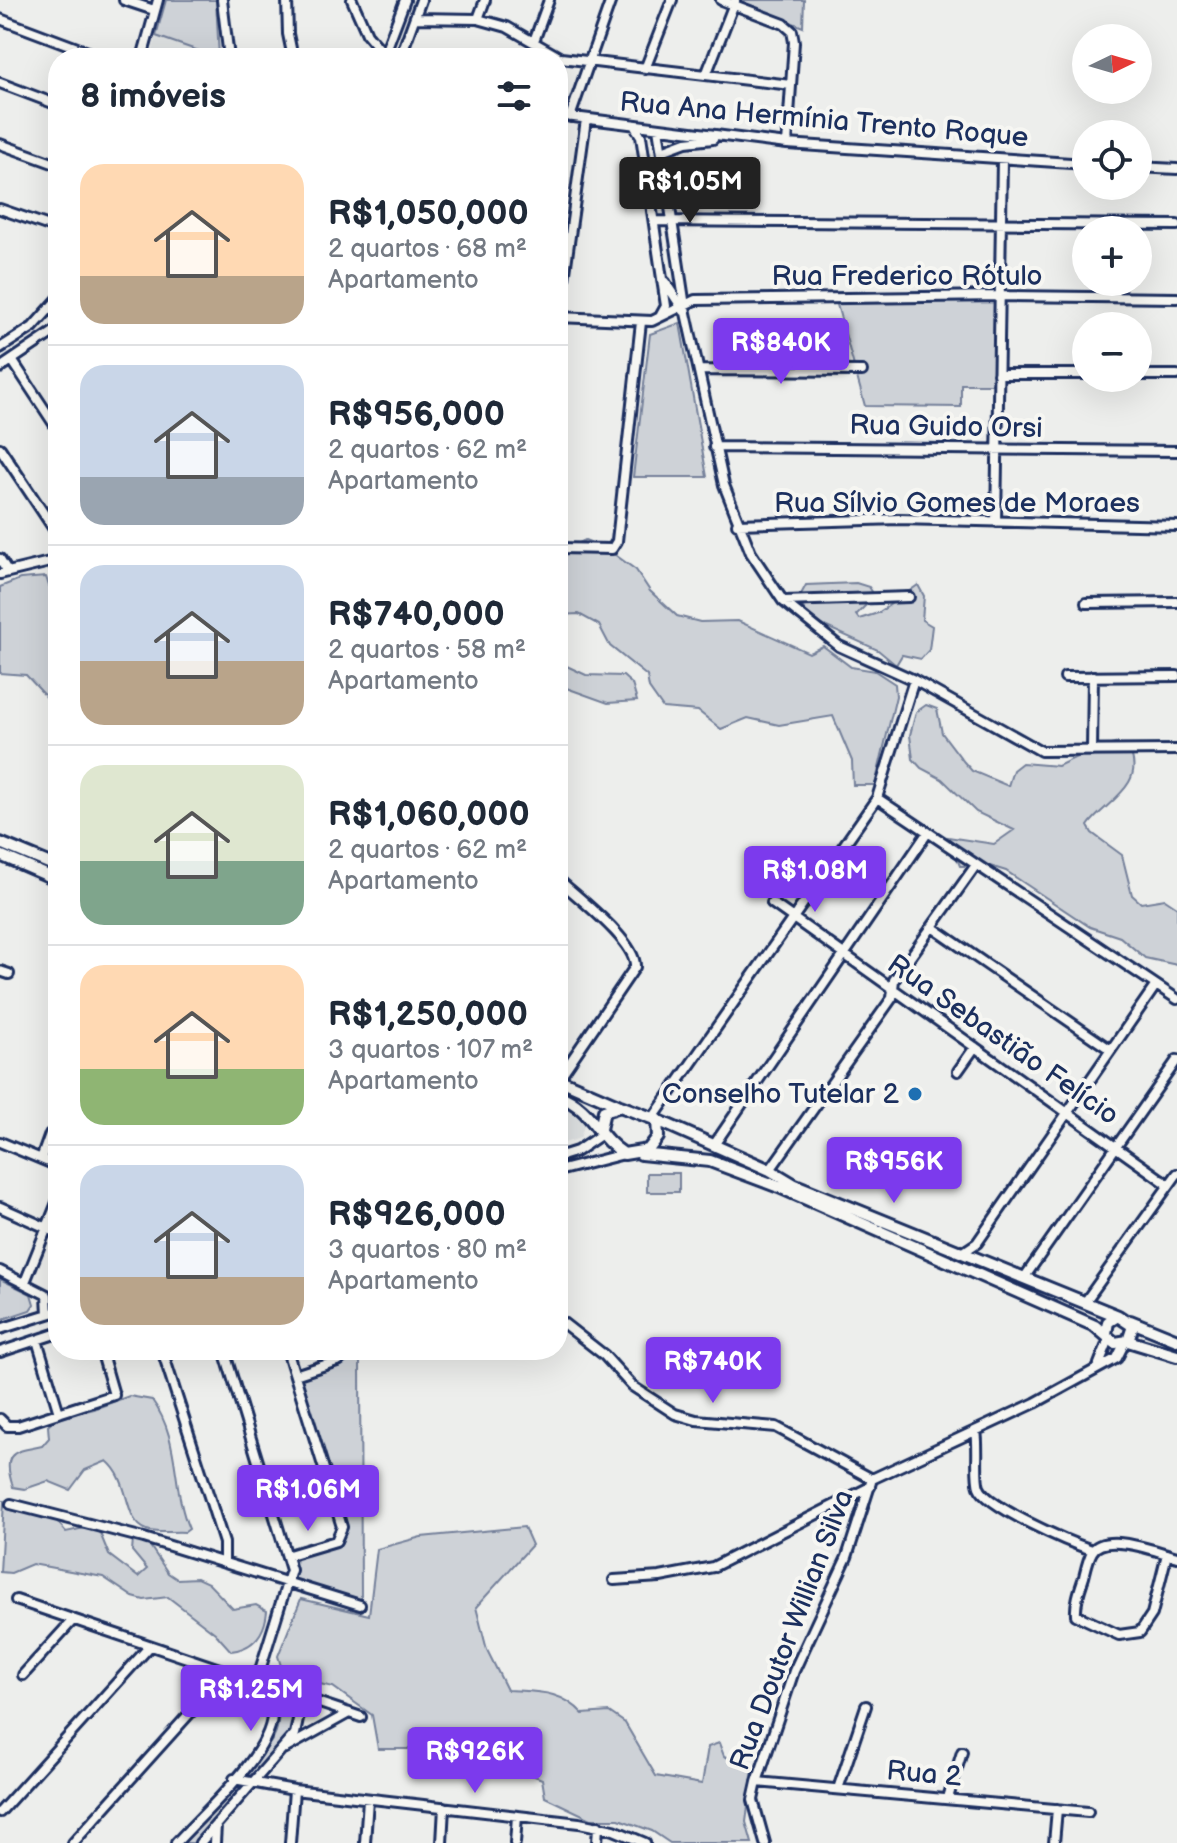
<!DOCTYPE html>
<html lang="pt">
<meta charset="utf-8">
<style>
:root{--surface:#fff;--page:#f6f6f7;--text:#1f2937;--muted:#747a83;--line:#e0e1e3;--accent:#7c3aed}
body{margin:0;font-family:"Balsamiq Sans",sans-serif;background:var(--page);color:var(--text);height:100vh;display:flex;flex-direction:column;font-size:30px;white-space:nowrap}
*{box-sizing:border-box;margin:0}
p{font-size:26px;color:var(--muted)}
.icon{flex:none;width:44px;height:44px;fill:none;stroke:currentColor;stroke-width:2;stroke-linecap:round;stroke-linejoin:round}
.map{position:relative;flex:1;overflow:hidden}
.drawer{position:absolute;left:48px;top:48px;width:520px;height:1312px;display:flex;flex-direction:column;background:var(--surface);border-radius:32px;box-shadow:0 8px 32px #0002}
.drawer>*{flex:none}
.needle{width:52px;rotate:85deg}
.tools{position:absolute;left:1072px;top:24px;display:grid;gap:16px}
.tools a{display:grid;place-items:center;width:80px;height:80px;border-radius:50%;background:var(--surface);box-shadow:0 8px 32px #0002;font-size:40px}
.price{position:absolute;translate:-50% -68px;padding:0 18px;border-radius:8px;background:var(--accent);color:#fff;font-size:26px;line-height:52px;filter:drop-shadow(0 2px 4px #0008)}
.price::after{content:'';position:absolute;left:50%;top:48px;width:24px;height:18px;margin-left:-12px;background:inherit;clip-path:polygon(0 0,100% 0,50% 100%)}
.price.selected{background:#222;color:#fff}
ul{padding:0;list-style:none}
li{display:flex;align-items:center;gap:24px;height:200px;padding:0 32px}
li+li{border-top:2px solid var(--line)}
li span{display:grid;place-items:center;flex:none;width:224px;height:160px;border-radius:24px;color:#555}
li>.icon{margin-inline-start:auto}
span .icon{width:96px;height:96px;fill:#fffc;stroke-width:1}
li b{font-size:34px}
h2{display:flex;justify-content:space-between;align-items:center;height:96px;padding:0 32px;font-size:34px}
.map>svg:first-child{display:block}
</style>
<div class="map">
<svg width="1177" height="1843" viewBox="0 0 1177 1843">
<rect width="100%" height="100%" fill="#edeeec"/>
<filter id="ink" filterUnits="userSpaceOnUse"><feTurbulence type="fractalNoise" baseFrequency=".0125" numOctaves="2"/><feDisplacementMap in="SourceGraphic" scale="16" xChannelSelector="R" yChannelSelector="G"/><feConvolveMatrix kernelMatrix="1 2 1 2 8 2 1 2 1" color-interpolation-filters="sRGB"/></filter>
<g filter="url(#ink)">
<path fill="#dde0e1" d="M156,36l60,22h-65z
M558,1098l20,11 6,17 -4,12 -22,7z"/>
<path fill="#ced2d7" stroke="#74809a" stroke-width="2" d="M166,0h50l3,58 -63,-22z
M741,0h63l-1,27 -63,-25z
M836,301l158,1v82h-33v23l-96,-1z
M680,323l27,154h-74l17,-143z
M585,540l22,9 29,21 14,21 27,25 23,6 38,-1 71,32 14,-7 28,21 24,4 20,13 1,12 -21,89h-22l-1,-24 -19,-45 -54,9 -31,-7 -27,11 -23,-18 -35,-3 -14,-20 -2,-12 -37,-30 -11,-21 -20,-11 -21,1v-62z
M46,577l3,9 9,2v113l-6,2 -26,-28 -26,-2v-86l20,-8z
M856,583l13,4 6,9 -19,19 3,4 19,-6 40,-28 6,11 -2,24 10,6 -3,24 -8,9 -19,-4 -6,10 -18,-15 -67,-30 -13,-20 8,-15z
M558,662l28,13 37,1 9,8 5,17 -29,2 -50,-18z
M926,705l11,4 5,24 22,29 8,9 36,15 5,-16 9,-7 36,3 33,-16 27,-7 12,8c16,35 -26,52 -42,75l4,7 30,22 10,40 9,8 24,-4 12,8v58l-32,-7 -25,-21 -30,-10 -84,-56 -16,-5h-30l-12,-29 46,7 20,-14 -38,-18 -34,-33 -21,-11 -8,-9 -3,-24 6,-23z
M647,1173h32v19h-32z
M0,1279l31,15 3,10 -4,6 -30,10z
M360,1358l1,243 -69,-20 4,-23 44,-15 6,-13 -45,-153z
M129,1396l23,4c29,39 19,87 37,129l-4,3c-12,-1 -27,2 -38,-2 -25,-10 -15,-48 -40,-69l-22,9 -15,20 -22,-9 -23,8 -12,-2c-13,-39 5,-35 29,-41l7,-8 -1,-12 8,-8 38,-9z
M4,1501l47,13 15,18 23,-5 11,6 9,22 29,22 9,-8 -15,-18 1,-12 13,1 22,33 9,6 20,-1 11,5 25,26 23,-4 11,6c-2,23 -13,37 -36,40l-16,-18 -47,-36 -24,3 -11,-3 -30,-20 -71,-13 -21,9 -11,-1z
M524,1527l8,18 -56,62 11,43 20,40c30,2 55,0 76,24l26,-2 16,11 31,53 46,8 6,-37 11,-4 5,13 29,12 -7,54 6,21h-82l-18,-12 -33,-12h-28l-46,-22 -3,-18 -13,-5 -13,-15 -10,-5 -32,4 -40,-9h-56l-6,-34 -39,-28 -49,-11 -6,-20 23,-57 68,16 8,-66 44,-12z
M274,1693l15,4c19,31 -14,56 -34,79l-11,-1c24,-30 44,-42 30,-82z
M236,1782l12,1 -54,60h-13z"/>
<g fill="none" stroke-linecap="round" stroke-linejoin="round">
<g stroke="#1b2f5e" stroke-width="14">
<path id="minor" d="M124,0l30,10
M222,0l7,58
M287,0l1,34 5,24
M352,0l15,34 17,20
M721,0l63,24 8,7 2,11 -7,102
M415,18l63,1 29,8 54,31 230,27
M0,19l104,39
M478,19l7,-19
M534,41l15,-41
M142,58l16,-58
M383,58l22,-58
M400,58l21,-58
M645,69l27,-69
M706,75l29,-74
M0,83l58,22
M558,115l229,29 299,20
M570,117l41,-117
M634,125l7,11 25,170 -5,9
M658,128l28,185 38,172 27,68 32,48 56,45 75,34 127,71 136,-1
M0,144l58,21
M662,151l24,-9 27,-3
M1138,167l39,2
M0,209l58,20
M655,221l522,4
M665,282l19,29
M558,317l94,4 43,-21 305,-4 177,2
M558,323l28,-204
M0,348l33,-21 25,-28
M12,360l46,70
M0,368l58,-39
M700,370l162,1
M998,374h88
M1138,375h39
M714,447l463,4
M0,448l58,87
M996,522l6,-362
M737,524l162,-5 278,7
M558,548l54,1 5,-8 24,-219
M0,559l8,13
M0,574l58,-14
M784,601l125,-4
M1086,603l91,-1
M1065,677l112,-1
M1092,751l1,-75
M877,798l300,201
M558,879c20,19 79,63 77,88l-77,113
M772,903l397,282
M932,927l179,123
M0,971l9,3
M958,1071l17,-24
M653,1118l224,-320 37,-118
M0,1142l58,24
M714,1145l214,-313
M558,1157l19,-6 25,-17
M41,1159l9,-25
M770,1170l122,-172 2,-18 82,-115
M558,1171l66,-17
M0,1207l58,26
M962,1253l15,-10 179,-258
M0,1271l47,24 1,19
M1024,1278l153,-218
M25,1282l33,-82
M1085,1302l92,-128
M558,1319l46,36 28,31 43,28 21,6 80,7 96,52
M0,1329l58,-18
M37,1340l22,73
M162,1350l62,193v20
M224,1350l67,220 -35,113
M287,1350l55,177 -6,14 -47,14
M0,1352l58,-19
M1099,1364l10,-25
M295,1375l45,-15 6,-10
M0,1419l7,7h11l96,-31 -13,-45
M976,1431c3,15 -1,46 3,56 7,20 92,56 113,63
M872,1479l163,-76 82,-45 8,-16
M11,1504l133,34 216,67
M1167,1554l-15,60 -12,18 -21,3 -43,-20c-1,-13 4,-26 8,-38 2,-8 4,-18 8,-25 12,-21 67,0 85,5
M614,1580l46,-3 53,-10 157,-80
M16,1600l345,117
M23,1675l50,-55
M286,1748l63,-35
M234,1779l60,11 285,33 35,7 31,13
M757,1782l331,30
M838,1789l28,-83
M948,1798l14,-46
M0,1812l150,-166
M73,1843l153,-170
M176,1843c26,-29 94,-88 96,-127 1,-13 -8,-23 -16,-32
M200,1843l95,-109 5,-24 -8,-15
M215,1843l1,-18
M290,1843l4,-53
M365,1843l3,-44
M442,1843l2,-36
M515,1843l2,-27
M597,1843l1,-17
M765,1843l-12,-43 4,-18 37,-111 53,-114 25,-78
M1054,1843l3,-34"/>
</g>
<g stroke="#1b2f5e" stroke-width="16">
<path id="major" d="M0,843l58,24
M0,855l58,25
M558,1079l60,26
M558,1095c37,15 37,41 66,59l24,-4 10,-13 -1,-17 -37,-14 -16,5 -4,18
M657,1120l113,50 25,15 323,131
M641,1154l69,7 69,26 316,139 20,17 13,-2 5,-15 -15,-10 -10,6 -2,11
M1130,1321l47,19
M1128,1341l49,15"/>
</g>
<use href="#minor" stroke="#f6f6f2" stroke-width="8"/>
<use href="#major" stroke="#f6f6f2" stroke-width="10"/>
</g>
</g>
<circle fill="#1f6fb2" stroke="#f6f6f2" stroke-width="3" cx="915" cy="1094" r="8"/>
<g text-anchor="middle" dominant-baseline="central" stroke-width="8" stroke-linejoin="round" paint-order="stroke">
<g font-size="28" fill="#1b2f5e" stroke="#f6f6f2">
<text transform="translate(824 120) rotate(5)">Rua Ana Hermínia Trento Roque</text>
<text x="907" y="276">Rua Frederico Rótulo</text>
<text transform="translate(946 427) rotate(1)">Rua Guido Orsi</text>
<text x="957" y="503">Rua Sílvio Gomes de Moraes</text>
<text transform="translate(1003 1040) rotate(35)">Rua Sebastião Felício</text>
<text transform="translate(792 1630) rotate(-69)">Rua Doutor Willian Silva</text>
<text transform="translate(924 1774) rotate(5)">Rua 2</text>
</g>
<g font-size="28" fill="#1b2f5e" stroke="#f6f6f2" text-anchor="end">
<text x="899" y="1094">Conselho Tutelar 2</text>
</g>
</g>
</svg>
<div class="tools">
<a><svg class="needle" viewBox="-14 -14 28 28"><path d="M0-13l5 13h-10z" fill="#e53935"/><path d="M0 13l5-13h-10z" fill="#747a83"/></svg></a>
<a><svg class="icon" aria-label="locate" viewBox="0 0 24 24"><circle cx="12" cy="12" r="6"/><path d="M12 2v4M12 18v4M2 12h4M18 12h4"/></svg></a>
<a>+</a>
<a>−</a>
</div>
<b class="price selected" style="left:690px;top:225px">R$1.05M</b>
<b class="price" style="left:781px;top:386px">R$840K</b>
<b class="price" style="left:815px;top:914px">R$1.08M</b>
<b class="price" style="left:894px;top:1205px">R$956K</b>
<b class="price" style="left:713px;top:1405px">R$740K</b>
<b class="price" style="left:308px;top:1533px">R$1.06M</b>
<b class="price" style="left:251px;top:1733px">R$1.25M</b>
<b class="price" style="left:475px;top:1795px">R$926K</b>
<section class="drawer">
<h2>8 imóveis<svg class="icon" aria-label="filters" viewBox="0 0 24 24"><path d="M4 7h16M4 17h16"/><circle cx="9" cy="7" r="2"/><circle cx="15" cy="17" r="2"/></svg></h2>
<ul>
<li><span style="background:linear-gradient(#ffd9b3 70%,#b9a48a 0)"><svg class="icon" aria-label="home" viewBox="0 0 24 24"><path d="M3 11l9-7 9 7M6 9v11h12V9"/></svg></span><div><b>R$1,050,000</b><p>2 quartos · 68 m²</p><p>Apartamento</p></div></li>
<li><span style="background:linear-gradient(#c9d6e8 70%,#9aa5b1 0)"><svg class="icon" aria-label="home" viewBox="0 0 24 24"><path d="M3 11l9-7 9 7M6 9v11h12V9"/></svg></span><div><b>R$956,000</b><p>2 quartos · 62 m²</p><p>Apartamento</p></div></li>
<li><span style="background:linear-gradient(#c9d6e8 60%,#b9a48a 0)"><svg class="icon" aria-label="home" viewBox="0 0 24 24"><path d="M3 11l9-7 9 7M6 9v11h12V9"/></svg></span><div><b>R$740,000</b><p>2 quartos · 58 m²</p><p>Apartamento</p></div></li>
<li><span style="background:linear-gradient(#dfe7d0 60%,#7fa58c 0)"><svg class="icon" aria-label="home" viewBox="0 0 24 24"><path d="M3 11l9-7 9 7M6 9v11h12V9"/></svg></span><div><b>R$1,060,000</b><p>2 quartos · 62 m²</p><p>Apartamento</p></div></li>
<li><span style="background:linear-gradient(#ffd9b3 65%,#8fb573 0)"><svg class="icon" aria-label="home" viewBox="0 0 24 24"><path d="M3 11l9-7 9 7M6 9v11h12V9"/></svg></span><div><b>R$1,250,000</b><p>3 quartos · 107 m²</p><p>Apartamento</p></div></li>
<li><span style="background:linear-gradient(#c9d6e8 70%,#b9a48a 0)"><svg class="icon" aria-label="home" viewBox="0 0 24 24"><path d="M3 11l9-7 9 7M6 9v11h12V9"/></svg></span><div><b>R$926,000</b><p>3 quartos · 80 m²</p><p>Apartamento</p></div></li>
</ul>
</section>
</div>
